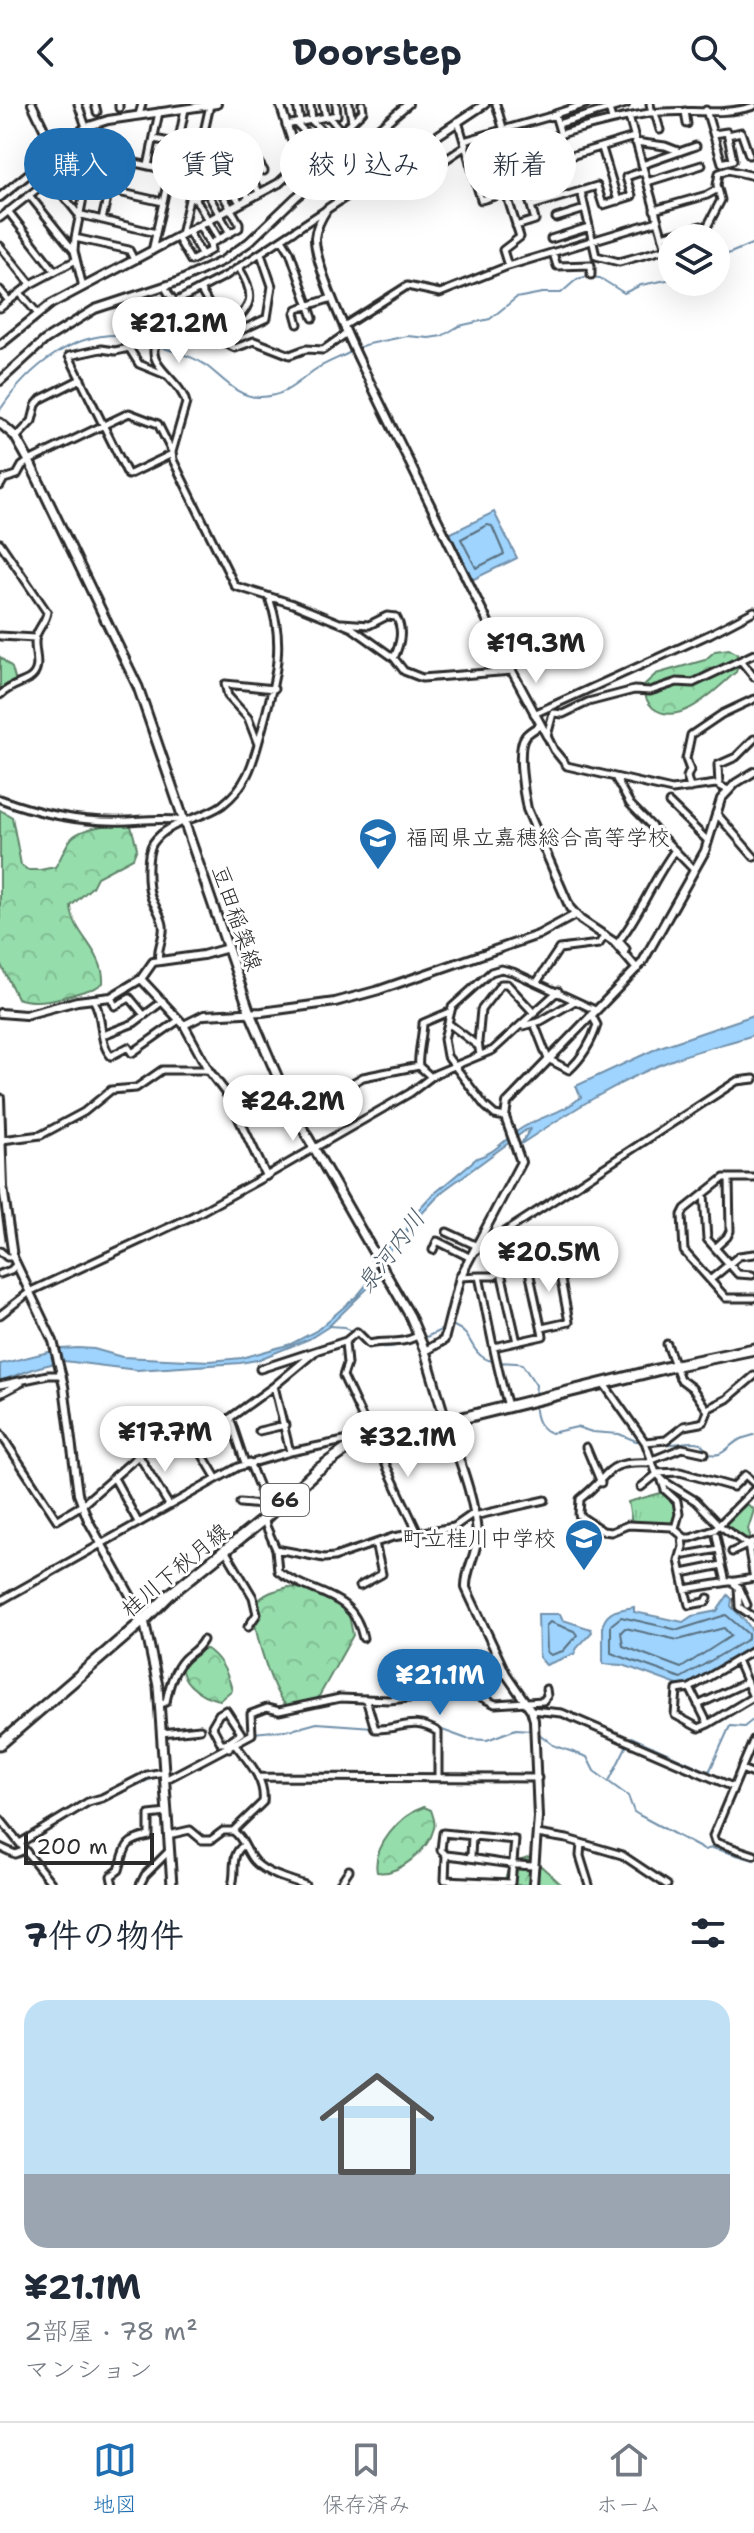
<!DOCTYPE html>
<html lang="ja">
<meta charset="utf-8">
<style>
:root{--surface:#fff;--page:#f2f2f3;--text:#1f2937;--muted:#747a83;--line:#e0e1e3;--accent:#1f6fb2}
body{margin:0;font-family:"Shantell Sans","Klee One",sans-serif;background:var(--page);color:var(--text);height:100vh;display:flex;flex-direction:column;font-size:30px;white-space:nowrap}
*{box-sizing:border-box;margin:0}
p{font-size:26px;color:var(--muted)}
.icon{flex:none;width:44px;height:44px;fill:none;stroke:currentColor;stroke-width:2;stroke-linecap:round;stroke-linejoin:round}
.map{position:relative;height:1781px;overflow:hidden}
.details{display:flex;flex-direction:column;background:var(--surface);flex:1}
.details>*{flex:none}
.guide{position:absolute;left:24px;top:24px;width:706px;height:72px;display:flex;gap:16px}
.tools{position:absolute;left:658px;top:120px;display:grid;gap:16px}
.tools a{display:grid;place-items:center;width:72px;height:72px;border-radius:50%;background:var(--surface);box-shadow:0 8px 32px #0002;font-size:40px}
.scale{position:absolute;left:24px;bottom:20px;width:130px;box-sizing:border-box;padding-left:8px;border:4px solid #2b2b2b;border-top:0;font-size:22px;line-height:28px;white-space:nowrap;color:#2b2b2b;-webkit-text-stroke:6px #fff;paint-order:stroke}
.price{position:absolute;translate:-50% -68px;padding:0 18px;border-radius:28px;background:#fff;color:#222;font-size:26px;line-height:52px;filter:drop-shadow(0 2px 4px #0008)}
.price::after{content:'';position:absolute;left:50%;top:48px;width:24px;height:18px;margin-left:-12px;background:inherit;clip-path:polygon(0 0,100% 0,50% 100%)}
.price.selected{background:var(--accent);color:#fff}
ul{padding:0;list-style:none}
li{display:grid;align-content:center;gap:16px;height:424px;padding:0 24px}
li+li{border-top:2px solid var(--line)}
li span{display:grid;place-items:center;height:248px;border-radius:24px;color:#555}
li>.icon{margin-inline-start:auto}
span .icon{width:144px;height:144px;fill:#fffc;stroke-width:1}
li b{font-size:34px}
h2{display:flex;justify-content:space-between;align-items:center;height:96px;padding:0 24px;font-size:34px}
.pill{padding:0 28px;border-radius:36px;background:var(--surface);box-shadow:0 8px 32px #0002;font-size:28px;line-height:72px}
.pill.selected{background:var(--accent);color:#fff}
header{display:flex;justify-content:space-between;align-items:center;height:104px;padding:0 24px;background:var(--surface);font-size:36px;font-weight:700}
.dock{display:flex;justify-content:space-around;align-items:center;height:112px;border-top:2px solid var(--line);background:var(--surface);font-size:22px;color:var(--muted)}
.dock a{display:grid;justify-items:center;gap:4px}
.dock .selected{color:var(--accent)}
.map>svg:first-child{display:block}
</style>
<header><svg class="icon" aria-label="back" viewBox="0 0 24 24"><path d="M15 5l-7 7 7 7"/></svg>Doorstep<svg class="icon" aria-label="search" viewBox="0 0 24 24"><circle cx="10" cy="10" r="6"/><path d="M15 15l6 6"/></svg></header>
<div class="map">
<svg width="754" height="1781" viewBox="0 0 754 1781">
<defs>
<pattern id="grass-tufts" width="24" height="20" patternUnits="userSpaceOnUse" patternTransform="scale(2)"><rect width="24" height="20" fill="#95ddab"/><path d="M3 7l-1-3M5 7V3M7 7l1-3M15 17l-1-3M17 17v-4M19 17l1-3" fill="none" stroke="#81be93"/></pattern>
<pattern id="forest-crowns" width="20" height="18" patternUnits="userSpaceOnUse" patternTransform="scale(2)"><rect width="20" height="18" fill="#95ddab"/><path d="M2 6a3 3 0 1 1 6 0M12 15a3 3 0 1 1 6 0" fill="none" stroke="#81be93"/></pattern>
</defs>
<rect width="100%" height="100%" fill="#fff"/>
<filter id="ink" filterUnits="userSpaceOnUse"><feTurbulence type="fractalNoise" baseFrequency=".0125" numOctaves="2"/><feDisplacementMap in="SourceGraphic" scale="16" xChannelSelector="R" yChannelSelector="G"/><feConvolveMatrix kernelMatrix="1 2 1 2 8 2 1 2 1" color-interpolation-filters="sRGB"/></filter>
<g filter="url(#ink)">
<path fill="url(#grass-tufts)" stroke="#60846b" stroke-width="2" d="M664,1388l11,7 2,11 -5,14 -40,-1 -4,-21z
M744,1397l10,9 -6,19 2,6 -4,5 -23,-14z"/>
<path fill="url(#forest-crowns)" stroke="#60846b" stroke-width="2" d="M729,545l8,5 2,9 -3,9c-19,16 -56,57 -83,36 -7,-6 -9,-14 -9,-23l12,-11 49,-14 10,-9z
M0,553l12,11 4,14 -16,10z
M0,706l12,7 9,48 7,5h12l15,-3c7,-9 9,-20 16,-28 8,-11 49,-18 60,-13l6,22 -4,10 -36,19 -5,10 -21,19c1,28 34,45 32,77l-8,5c-23,6 -54,19 -78,10l-17,-35z
M289,1483l19,3 40,20 5,25 -36,65 -27,7c-3,-2 -7,-4 -9,-8 -10,-13 -33,-81 -25,-95 7,-11 20,-14 33,-17z
M207,1545c14,9 21,25 25,41l-12,10c-21,-4 -45,-20 -37,-44l9,-6z
M424,1703l7,3c2,6 5,12 3,18 -5,21 -35,48 -57,44 -5,-25 23,-57 47,-65z
M531,1753l31,28h-59l7,-21z"/>
<path fill="#9fd4fe" stroke="#7190aa" stroke-width="2" d="M494,408l23,46 -45,22 -23,-46z
M754,911v20c-25,8 -52,14 -77,23 -56,21 -106,53 -156,86l9,-15 -4,1 -83,61 -30,32 -14,20 -12,10 -17,33 -42,41 -19,12 -52,21 -17,3 -103,7 -73,-9 -25,6 -39,14v-17l61,-15 17,-1 16,1 28,8 88,4 32,-3 49,-14 25,-13 42,-36 9,-11 18,-34 22,-21 2,-9 20,-22 48,-40c17,-4 28,-19 42,-28 20,-14 43,-16 62,-33l-5,-11 84,-39z
M728,1491l4,4 -1,7c12,14 23,19 23,39l-65,40 -9,1 -57,-21 -20,-1v-40c5,-14 18,-15 31,-17v5l49,10 9,-6 25,-5z
M538,1510h22l3,6 28,9 1,3 -15,16 -3,6 -28,11 -7,-8z"/>
<g fill="none" stroke-linecap="round" stroke-linejoin="round">
<path stroke="#596f7f" stroke-width="2" d="M487,421l5,1 12,28 -28,14 -15,-29z
M726,1511l22,19v5l-67,39 -70,-25v-28l10,-8 57,13z
M550,1518l24,9 3,4 -14,16 -12,4 -4,-3 -1,-26z
M625,1524l53,12 46,-12 7,8 -50,32 -58,-22 -2,-14z"/>
<path stroke="#7190aa" stroke-width="2" d="M716,155l38,-16
M357,245l7,-4 43,-9 22,2 13,-2 17,-10 31,-7 26,-21 26,-5h19l16,-14 8,-2 15,1 24,15 17,-8 31,-6
M0,306c28,-42 75,-82 130,-74 13,2 23,8 34,12 14,5 28,8 40,16 17,12 33,34 56,33 24,0 36,-13 53,-26 12,-8 26,-13 38,-19
M474,482l51,102
M537,606l31,-14
M328,1222l17,1 7,6
M450,1223l4,-1c19,8 15,23 30,32 11,7 26,3 38,6l14,21 -1,11
M357,1233c17,15 37,11 58,4
M424,1234l19,-9
M535,1298c-1,14 3,26 16,31l26,-6 15,5 27,2 17,7h7
M657,1339c15,5 28,-4 44,0l6,10c16,6 19,-6 32,-13 5,-3 10,-3 15,-5
M391,1622l22,-5 15,3
M434,1623l33,12 20,1 29,-11 15,1
M253,1629l42,-4 22,-6 56,4
M538,1629l15,12 34,12 7,14 34,25 6,16 5,3 65,35 8,-2 42,12
M609,1677l22,-44 76,34 3,-1 20,-44 14,1 10,-8
M0,1739l12,6 7,-1
M25,1740l60,-36 68,-30 9,-1"/>
<g stroke="#2b2b2b" stroke-width="11">
<path id="minor" d="M78,0l8,23
M95,0l2,8
M119,0v4
M297,0l3,18
M310,0l2,16
M323,0l3,13
M349,0l3,17
M496,0l25,85
M608,0l4,16
M650,0l2,9
M706,6l16,53 11,-3 -6,-28 -13,2
M685,7l2,13
M655,9l5,17
M555,10l31,-10
M139,11l3,-11
M329,13l13,15
M311,16l21,21
M458,17l23,79 69,-20
M296,19l27,27
M558,20l68,-20
M286,21l51,-10 -1,-11
M728,31l13,-3 8,23
M154,35l47,9
M203,35l18,4 -4,21 11,19 20,-11 -11,-19 8,-5 5,2 14,21
M464,37l91,-26 6,20
M635,38l30,4 13,5
M178,40l7,-35
M61,43l153,33 25,43v5l-29,16 1,6 -20,11 -14,-24
M602,44l16,53
M227,55l22,39
M311,57l52,-50 -1,-7
M470,59c59,-19 118,-40 179,-50 34,-5 72,4 105,-7
M39,61l39,49 78,19
M642,61l54,-19
M148,62l11,-54
M387,65l18,18 61,-41
M248,68l11,20
M647,78l55,-17
M228,79l12,20
M477,80l157,-47
M525,84l6,18 50,-15 15,65 23,6 47,-13
M109,86l54,12
M206,87l24,42
M581,87l16,-5 6,19 29,-9 -6,-19 18,-6
M506,89l14,44 -17,13 5,16
M29,91l45,56
M195,94l24,41
M193,95l24,-14
M654,106l53,-15 11,-6
M8,107l46,59
M324,107l-97,64 -54,28c-6,14 -17,32 -19,47 -2,18 27,32 32,53l-14,49 1,8 62,126 58,18 59,24 42,30 10,13 18,7 90,-7
M0,114l51,-40
M556,114l29,-9
M102,116l14,-61
M658,117l8,28h6
M199,122l11,18
M516,122l19,-6 -4,-14
M188,127l14,24
M181,131l29,-130
M662,132l39,-10
M75,134l54,12 5,10
M697,134l10,-11 14,-27 -4,-15 2,-12 9,-3 26,6
M282,135l8,13 23,66
M551,135l38,-12
M0,142l31,38
M152,147l18,-80
M553,149l4,13 34,-1v10
M239,164c16,26 15,38 -9,57l5,8 32,-15 5,-32 -11,-32
M164,182c5,10 16,23 26,29 7,5 17,2 24,10 8,10 5,16 21,23l19,-7 36,14 16,-6 17,1 24,-17
M83,183l-9,-36 1,-13 17,-85
M200,185l12,21 -11,7
M0,186l9,11
M20,189l18,21
M0,204l31,-24 45,-24
M298,220l-3,-11 2,-4 35,-11
M344,222l63,-40 33,7 68,-27 150,-45 -29,-104
M166,271l-27,-11 -10,-16 -14,3 -14,-2 -32,7 59,119 44,-21
M16,334l16,-17 4,-16 5,-6 40,-20
M0,382l4,-7 13,-4 5,-9 7,-5 100,-48 29,11 13,26
M0,439l47,69c-1,9 -8,15 -11,24 -5,13 9,32 -7,43 -11,6 -18,6 -29,16
M342,519l27,2 18,-9 9,1c8,13 4,27 -2,41
M0,532l35,2
M741,557l13,16
M534,610l176,-80 44,-23
M258,640l-10,-26 -20,-22 -3,-12 49,5
M616,675l14,25 64,66
M719,681l-1,-20 18,-8 18,-18
M690,684l-3,-11 3,-7 -4,-11 5,-24 31,-21 32,-15
M728,686l-12,-6 -44,6 -105,-24 -13,-16 -7,-14 6,-23 10,1 25,-12 46,-12 16,1 27,-9 16,1 61,-29
M0,695c40,15 85,24 128,22 20,-1 36,-3 56,0
M669,699l39,38
M716,709l38,44
M624,848l2,-3 -7,-8c22,-28 34,-62 56,-91
M159,856c-3,-12 6,-22 4,-35 -2,-11 -8,-18 -12,-28 -4,-13 -5,-43 2,-54 16,-23 48,-23 69,-38 28,-21 32,-47 41,-79 11,-42 23,-82 7,-125l3,-3
M537,878l22,-33 40,-5 6,-9
M111,893l4,9 15,-8 14,17
M94,897c10,16 4,41 17,55l17,-9 4,6 47,-33
M448,919l30,23
M534,919l14,36 21,11c14,-13 22,-26 28,-45l-6,-11
M523,922l18,-5 34,-20
M103,931l31,-12 29,-22
M480,951l-2,-13 3,-32 20,-26h6l26,28
M419,962c-2,-8 4,-32 4,-43l26,-11
M505,1013l-10,-2 -10,-9 -38,-50 -3,-17 8,-32 39,-35 10,-3 12,3 82,38
M242,1018l93,-29 28,-16 56,-11 11,10
M2,1036l39,-5 43,-23 27,-22 25,-2 26,-18h46
M754,1074h-30l-39,31 -3,6 2,36 42,47h28
M704,1090l3,45 31,35 14,1
M447,1128l28,13
M715,1144l12,-11 3,-6 -1,-53
M433,1146l4,-9 32,16
M0,1147l7,6h6
M474,1148l263,-171 17,-2
M526,1153l13,-12 17,9 13,68 -27,6
M501,1168l16,70
M0,1170l11,-4 5,-5
M479,1172h15l32,-19 17,79 -49,11
M460,1173l19,-1c9,43 16,87 29,130
M710,1176l29,-24 15,-2
M0,1211l31,-24 162,-75 73,-40 144,-83 25,-19 58,-24 65,-59
M345,1238l2,22 -4,12 27,58
M260,1265l86,-28 11,-9 12,12c21,-5 27,2 49,-8
M604,1280l41,58 11,31 9,9 31,19 24,25 34,23
M0,1281l48,-10h14
M0,1290l21,-11
M707,1305l20,-10 27,-23
M230,1314l44,-32
M259,1327l26,-6
M0,1329l57,87 25,-15 86,-75 24,7 17,-6 21,-13 15,45
M377,1331l9,30 32,68
M192,1333l25,42
M645,1338l21,-2 18,-14 16,-3 4,-2 4,-10 -16,-23 -12,-9 -13,-35
M586,1343l15,36
M290,1348l-16,-66 42,-35
M139,1352l30,49
M650,1357l32,-13 23,5
M249,1358l10,25 7,39 10,23 2,22c32,25 75,18 85,67
M651,1359c-49,-2 -37,10 -71,36l-1,16 24,16 8,1 17,-7 44,2 13,11h6l23,-8 40,-40
M657,1369l23,-1 53,15 12,-12 9,8
M114,1374l24,44
M662,1377l3,9 12,11 2,13 -4,14
M641,1383l16,-13
M240,1399l22,2
M474,1412l71,-16
M716,1431l6,30
M682,1432l1,11 -4,13 6,29 69,-11
M748,1441l6,34
M276,1445l48,9 10,-1 59,-20 61,-10 20,-14
M225,1446l28,47 4,17 -9,13
M732,1448l22,-10
M681,1449l4,2 34,-6
M682,1469l40,-8 4,17
M731,1477l7,6 1,20 15,10
M360,1482l22,-12 -7,-31
M739,1483l8,18
M685,1485l4,16 17,-3 2,-4
M0,1497l238,-134 52,-15 69,-14
M690,1584l18,36 45,-27 -16,-37
M366,1595l9,30c26,1 37,-13 63,3v46
M159,1601l7,-3c3,-15 7,-31 18,-43 8,-8 13,-8 19,-19
M698,1601l49,-23
M531,1606l31,3 171,74
M708,1620l-9,4 -24,-13 2,-25 13,-2 64,-38
M161,1629l39,-4
M754,1635l-41,97 2,6 39,13
M226,1639l15,-10 -15,-23 -7,4 -7,12 9,17h5l3,5
M741,1665l13,5
M259,1673l279,1
M165,1676l87,-46 -1,-20 16,-6 12,3 61,-13 49,2 57,-6 33,2 16,8 48,-3 4,-5 -1,-7
M0,1715l53,66
M233,1727c12,8 13,23 23,32 13,12 34,17 49,22
M537,1730l30,5 55,16 45,30
M168,1731l22,-5 12,10h9l12,-9h10l30,-29c3,-22 -15,-41 -28,-58
M20,1739l68,-41 14,-4 45,-23 17,-3
M581,1739l-1,13 9,29
M0,1743l15,7 10,-4
M446,1751l-1,25 66,3 4,-43 -72,-7 -2,17 5,5c30,3 59,10 89,11
M471,1753l1,-21
M113,1781l-2,-9 8,-6c7,-22 4,-29 30,-34v-21l18,-2
M140,1781l5,-10 24,-24
M232,1781c5,-14 -3,-30 12,-40
M339,1781l10,-15"/>
</g>
<g stroke="#2b2b2b" stroke-width="12">
<path id="tertiary" d="M32,0l23,48
M280,0l11,34 51,60
M485,0l-158,105c-6,9 -11,18 -12,29 -1,26 36,105 49,132l148,301 35,65
M0,93l86,-70 22,-7 109,-16
M0,241l51,-41 228,-121 28,-26
M0,277l45,-41 50,-31 82,-27 45,-21 27,-19 47,-45 112,-93
M541,621c-5,3 -13,7 -16,12 -9,12 -1,58 2,72l43,99 11,12 33,22 23,27
M141,875l43,46 25,46 20,26 37,79
M0,909l25,2 52,-14 34,-4 30,-18 12,-17 50,-7 25,-7
M184,921l20,-10 58,-3 73,-10 44,-12 159,-55 37,-20
M0,994l3,89 10,70 40,84 11,45 14,108 10,26 56,100
M425,1247l19,-11 16,-63 61,-115 -16,-45 2,-14 135,-140 63,-112 16,-52 15,-16 18,-11
M446,1318c12,34 31,81 31,117 -1,17 -12,32 -11,49l40,86 25,36 3,10 4,97 -5,68"/>
</g>
<g stroke="#2b2b2b" stroke-width="13">
<path id="secondary" d="M0,319l15,13 14,25 109,226 112,326 40,93 120,210 15,35 21,71
M144,1516l14,66 14,199"/>
</g>
<g stroke="#2b2b2b" stroke-width="15">
<path id="primary" d="M0,1640l144,-124 25,-25 95,-76 52,-48 48,-34 24,-7 58,-8 231,-57 77,-16"/>
</g>
<use href="#minor" stroke="#fff" stroke-width="5"/>
<use href="#tertiary" stroke="#fff" stroke-width="6"/>
<use href="#secondary" stroke="#fff" stroke-width="7"/>
<use href="#primary" stroke="#fff" stroke-width="9"/>
</g>
</g>
<defs>
<g id="school-pin" transform="scale(2)"><path d="M0 17L-7.5 6A9.5 9.5 0 1 1 7.5 6Z" fill="#1f6fb2" stroke="#fff"/><path d="M0-5L7-2L0 1L-7-2ZM-4 1L0 2.5L4 1V4Q0 6-4 4Z" fill="#fff"/></g>
</defs>
<g fill-rule="evenodd">
<use href="#school-pin" x="378" y="733"/>
<use href="#school-pin" x="584" y="1434"/>
</g>
<g text-anchor="middle" dominant-baseline="central" stroke-width="6" stroke-linejoin="round" paint-order="stroke">
<rect fill="#fff" stroke="#6b6b6b" stroke-width="2" x="261" y="1380" width="48" height="32" rx="6"/>
<g font-size="20" font-weight="bold" fill="#2b2b2b">
<text x="285" y="1396">66</text>
</g>
<g font-size="22" fill="#2b2b2b" stroke="#fff" text-anchor="start">
<text x="406" y="733">福岡県立嘉穂総合高等学校</text>
<text x="556" y="1434" text-anchor="end">町立桂川中学校</text>
</g>
<g font-size="22" fill="#2b2b2b" stroke="#fff">
<text transform="translate(237 814) rotate(71)">豆田稲築線</text>
<text transform="translate(175 1466) rotate(-40)">桂川下秋月線</text>
</g>
<g font-size="24" font-style="italic" fill="#4e5e6a" stroke="#fff">
<text transform="translate(391 1147) rotate(-53)">泉河内川</text>
</g>
</g>
</svg>
<div class="tools">
<a><svg class="icon" aria-label="layers" viewBox="0 0 24 24"><path d="M12 4l9 5-9 5-9-5zM3 14l9 5 9-5"/></svg></a>
</div>
<div class="scale">200 m</div>
<b class="price" style="left:179px;top:261px">¥21.2M</b>
<b class="price" style="left:536px;top:581px">¥19.3M</b>
<b class="price" style="left:293px;top:1039px">¥24.2M</b>
<b class="price" style="left:549px;top:1190px">¥20.5M</b>
<b class="price" style="left:165px;top:1370px">¥17.7M</b>
<b class="price" style="left:408px;top:1375px">¥32.1M</b>
<b class="price selected" style="left:440px;top:1613px">¥21.1M</b>
<div class="guide">
<a class="pill selected">購入</a>
<a class="pill">賃貸</a>
<a class="pill">絞り込み</a>
<a class="pill">新着</a>
</div>
</div>
<section class="details">
<h2>7件の物件<svg class="icon" aria-label="filters" viewBox="0 0 24 24"><path d="M4 7h16M4 17h16"/><circle cx="9" cy="7" r="2"/><circle cx="15" cy="17" r="2"/></svg></h2>
<ul>
<li><span style="background:linear-gradient(#bfe0f5 70%,#9aa5b1 0)"><svg class="icon" aria-label="home" viewBox="0 0 24 24"><path d="M3 11l9-7 9 7M6 9v11h12V9"/></svg></span><div><b>¥21.1M</b><p>2部屋 · 78 m²</p><p>マンション</p></div></li>
</ul>
</section>
<nav class="dock">
<a class="selected"><svg class="icon" aria-label="map" viewBox="0 0 24 24"><path d="M3 6l6-2 6 2 6-2v14l-6 2-6-2-6 2zM9 4v14M15 6v14"/></svg>地図</a>
<a><svg class="icon" aria-label="saved" viewBox="0 0 24 24"><path d="M7 4h10v16l-5-4-5 4z"/></svg>保存済み</a>
<a><svg class="icon" aria-label="home" viewBox="0 0 24 24"><path d="M3 11l9-7 9 7M6 9v11h12V9"/></svg>ホーム</a>
</nav>
